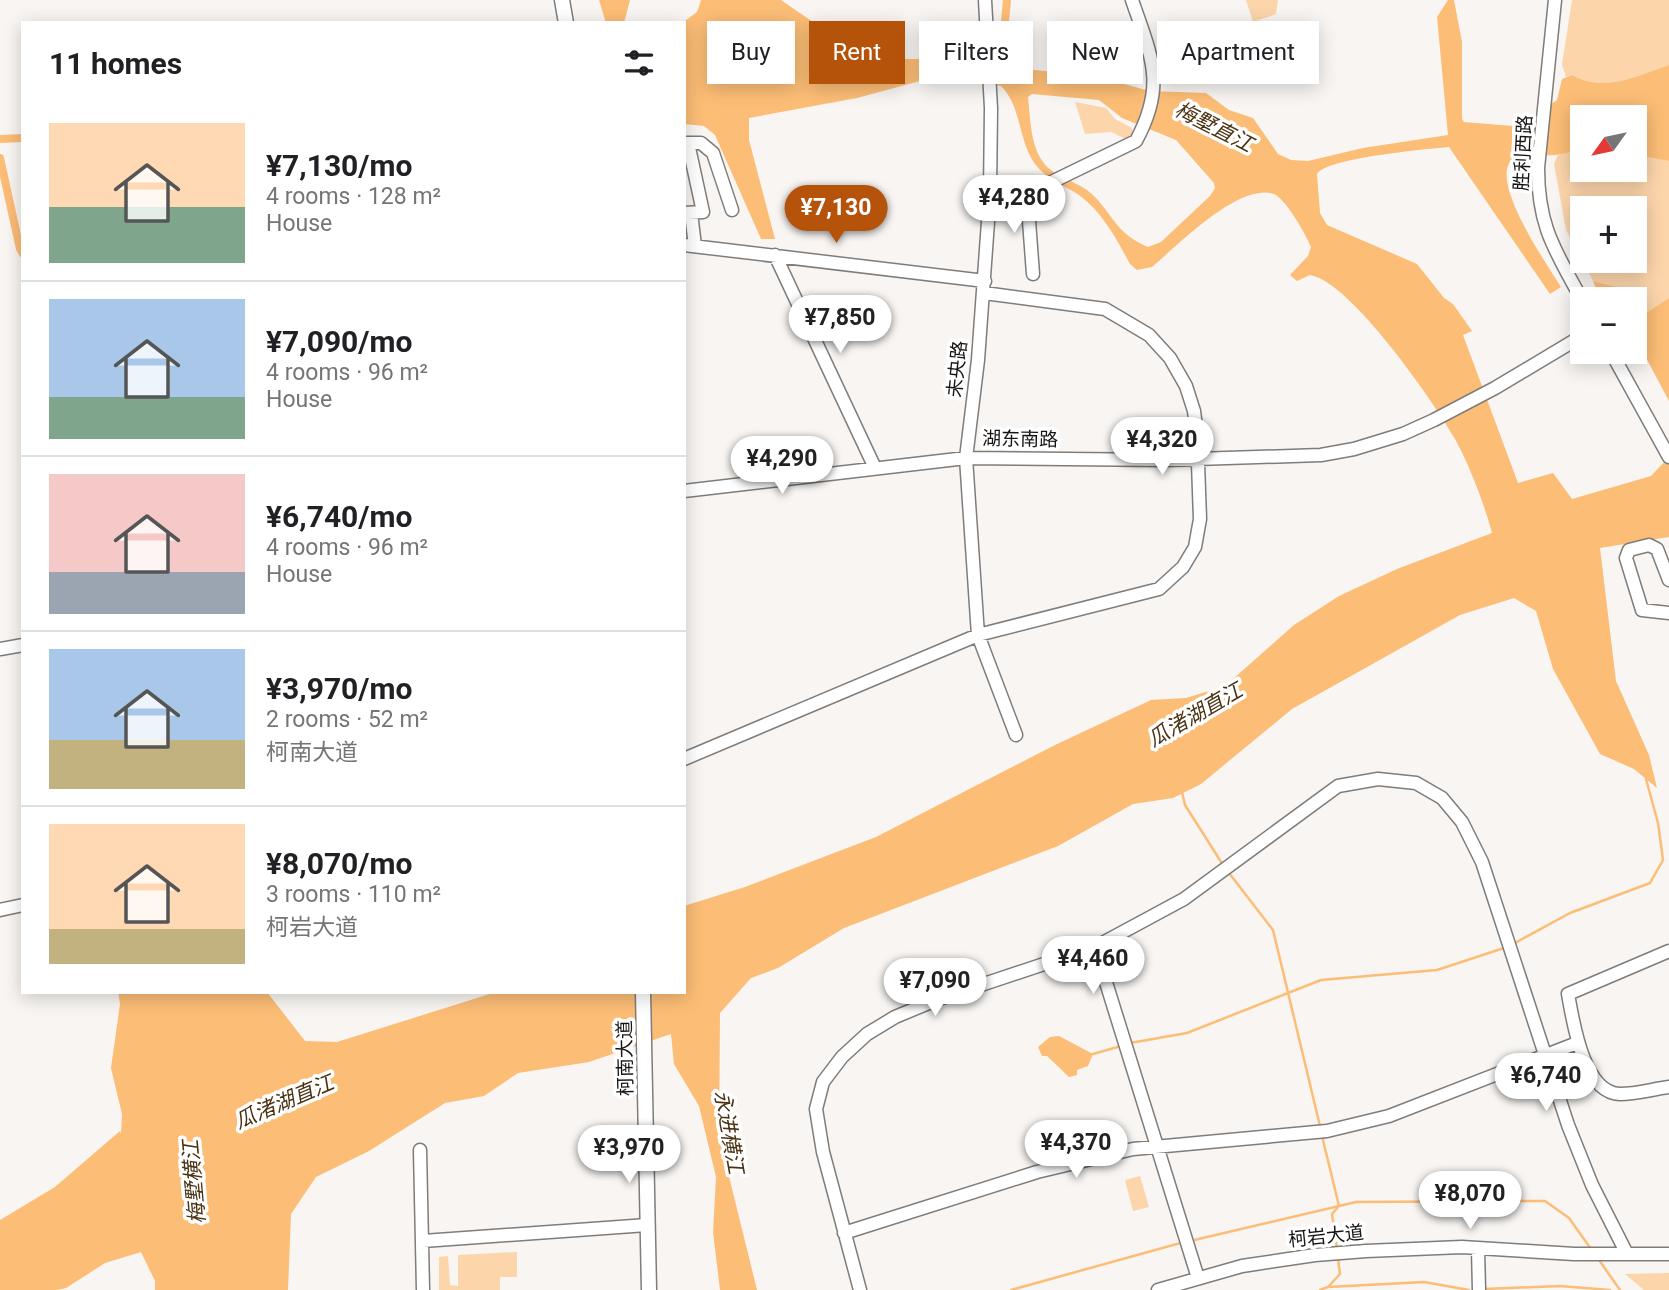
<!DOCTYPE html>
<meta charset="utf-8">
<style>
:root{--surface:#fff;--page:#f6f6f6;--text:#202124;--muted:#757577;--line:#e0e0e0;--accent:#b45309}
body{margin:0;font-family:Roboto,"Noto Sans SC",sans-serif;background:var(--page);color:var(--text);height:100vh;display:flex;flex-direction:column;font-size:26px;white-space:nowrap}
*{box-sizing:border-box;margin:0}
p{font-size:23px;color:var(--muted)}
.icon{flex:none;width:38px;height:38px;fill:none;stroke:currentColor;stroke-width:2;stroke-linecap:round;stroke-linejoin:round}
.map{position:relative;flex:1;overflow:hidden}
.panel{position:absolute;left:21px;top:21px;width:665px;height:973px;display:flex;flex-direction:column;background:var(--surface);border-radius:0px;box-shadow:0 4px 18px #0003}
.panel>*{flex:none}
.banner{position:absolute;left:707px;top:21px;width:665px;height:63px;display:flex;gap:14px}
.needle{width:46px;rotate:237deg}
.fabs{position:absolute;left:1570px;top:105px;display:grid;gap:14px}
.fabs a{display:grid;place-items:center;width:77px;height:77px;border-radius:0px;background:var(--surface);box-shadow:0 4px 18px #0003;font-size:35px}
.price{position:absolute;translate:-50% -60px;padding:0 16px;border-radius:24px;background:#fff;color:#222;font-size:23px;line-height:46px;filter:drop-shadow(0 2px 4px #0008)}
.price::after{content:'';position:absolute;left:50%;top:42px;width:21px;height:16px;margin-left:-10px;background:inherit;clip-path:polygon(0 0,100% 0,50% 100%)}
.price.active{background:var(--accent);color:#fff}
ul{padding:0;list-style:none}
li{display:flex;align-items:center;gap:21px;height:175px;padding:0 28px}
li+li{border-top:2px solid var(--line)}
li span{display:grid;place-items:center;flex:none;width:196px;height:140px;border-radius:0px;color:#555}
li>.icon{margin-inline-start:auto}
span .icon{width:84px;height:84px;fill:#fffc;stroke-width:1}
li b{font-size:30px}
h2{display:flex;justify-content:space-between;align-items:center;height:84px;padding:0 28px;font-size:30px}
.pill{padding:0 24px;border-radius:0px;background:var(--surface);box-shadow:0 4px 18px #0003;font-size:24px;line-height:63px}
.pill.active{background:var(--accent);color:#fff}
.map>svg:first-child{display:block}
</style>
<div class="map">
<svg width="1669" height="1290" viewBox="0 0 1669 1290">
<rect width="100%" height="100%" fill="#f8f5f2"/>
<path fill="#fcd5ab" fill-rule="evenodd" d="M1246,0h32l-2,14 -23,8z
M1572,0h97v65c-33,11 -64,28 -97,10l-6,2 -4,-13z
M1075,102l31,6 9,11 17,9 1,6 -7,5 -15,-7 -26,2z
M1582,148v22h52l1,-15 34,6v137l-26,17 -8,-11 -1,-5h-3l-7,-10 -31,-8 -27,-51 -12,-66 4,-9zM1582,208h52v53h-52z
M1140,1176l9,31 -16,4 -8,-31z
M517,1252v25h-17v13h-61v-33l9,-1 2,29 8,1v-31z
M1669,1273v17h-25l-19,-16z"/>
<path fill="#fcbd76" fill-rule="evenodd" d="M599,0h31l-6,23h-18z
M701,0h80l74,51 24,8h75l22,5 88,9 49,8 37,10 56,2 23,17 24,8 25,36 13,6 17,1 55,-13 85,-13 -11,-118 11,-17h6l8,42v77l2,3 49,4 15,-6 29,-20 5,-21 10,-4c33,18 64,1 97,-10v96l-34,-6 -1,-38h-52v31c-9,3 -18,6 -27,7 -11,1 -27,-3 -38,2 -36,14 32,110 44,130l-11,7 -101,-147c-22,2 -123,11 -132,27l3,39 7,12 90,39 27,34 9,6 19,27 -9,4 55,148 35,-10 19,26 79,-23 18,-19v80l-69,11 16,133 33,74 8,33 -23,-19 -34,-15 -47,-85 -17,-58 -22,-13 -54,17 -168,94 -91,75 -28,14 -40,6 -75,42 -214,82 -66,40 -27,10 -31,35 -1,123 38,154h-37l-7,-58 3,-55 -17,-71 -25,-42 -3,-30 -82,28 -71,11 -34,23 -39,7 -76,48 -53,26 -25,37 -3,76h-133v-9l-14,-29 -36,11 -39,25 -9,2h-57v-70l55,-33 65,-56 1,3 1,-20 -11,-46 9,-64 -2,-12h149l38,49 32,1 159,-50h188v-86l61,-19 131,-50 179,-92 96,-45 35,-2 39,-12 69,-61 45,-29 58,-27 95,-36c-7,-27 -23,-69 -37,-94 -21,-37 -105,-158 -145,-164l-13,6 -7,-6 18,-19 3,-9c-5,-12 -25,-48 -37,-53 -35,-12 -97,52 -122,73l-15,3 -7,-6c-14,-26 -27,-51 -51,-69 -15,-10 -32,-15 -44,-31 -17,-23 -13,-57 -34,-78l-70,-8 -74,20 -108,20v22l26,99h-14l-46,-104 -11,-9 -20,-2v-101h-2l15,-11zM1032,94l67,6 23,18 54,22 38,43 1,5 -5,8 -49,46 -13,5c-31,-13 -33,-29 -54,-51 -10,-10 -24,-15 -37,-22 -27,-14 -26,-50 -29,-77z
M1593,281l31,8 7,10h-24l-8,-3z
M1669,298v103l-34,-64 -1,-33 9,11z
M1059,1036l34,18 -5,12 -11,4v5l-8,2 -22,-21h-5l-4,-9 12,-10z"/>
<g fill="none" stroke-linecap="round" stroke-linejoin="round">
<path stroke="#fcbd76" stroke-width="2.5" d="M1182,792l3,13 38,60
M1229,873l44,57 47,196
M1513,944l57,-31 80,-30 13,-23 -5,-37 -12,-44
M1130,1043l57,-10 134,-53 116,-10 67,-22
M1093,1054l28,-8
M1190,1241l149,-35 -17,-70
M1337,1248l-5,-34 7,-8 17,-4 189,-1 24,17 22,31
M1599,1260l21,30
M1328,1287l96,-5 45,8
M1484,1289l76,-3 50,4
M1011,1290l173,-48
M1320,1290l8,-3 12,-13 -2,-16"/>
<path stroke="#fcbd76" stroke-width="8" d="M1000,74l7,-74
M0,139l23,-1
M0,158l20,91 3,5"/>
<g stroke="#7f7c79" stroke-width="15">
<path id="minor" d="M985,0l6,108 -1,86 -12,166 -12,98 12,177 38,100
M1555,0l-17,168c0,59 17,82 44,132
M684,143h17l12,10 19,57
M990,194h37l109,-53c31,-57 15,-85 -4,-141
M1027,194l6,80
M684,213l19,-1 -15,-69
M691,213l4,33
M684,245l301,36
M775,255l100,213
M1611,352l58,105
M684,491l282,-33 200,2 155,-5 33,-6 49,-15 31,-14 61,-32 87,-52
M1669,580l-12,-31 -8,-4 -20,5 -3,8 16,52 27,3
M0,649l23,-4
M684,759l294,-124 181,-46 24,-22 12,-20 5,-28 -3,-84 -3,-24 -8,-25 -16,-28 -21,-23 -44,-26 -121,-16
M0,910l23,-5
M1095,947l103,331
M1669,951l-101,43c5,27 15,99 52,100 16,0 33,-5 49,-7
M420,1150l3,140
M844,1233l193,-61 96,-23 194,-18 62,-15 188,-73
M423,1241l224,-16
M1478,1249l1,41
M860,1290l-37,-138 -7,-43 7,-27 19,-25 25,-23 28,-17 41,-17 159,-53 89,-48 154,-113 40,-7 38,4 26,15 20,24 20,40 86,263 24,60 35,69
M1158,1290l84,-24 73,-11 51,-4 96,-4 112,7h95"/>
</g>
<g stroke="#7f7c79" stroke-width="17">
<path id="major" d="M562,0l4,23
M643,992l6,298"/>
</g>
<use href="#minor" stroke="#fff" stroke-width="12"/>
<use href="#major" stroke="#fff" stroke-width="14"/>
</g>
<g text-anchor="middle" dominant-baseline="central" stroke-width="7" stroke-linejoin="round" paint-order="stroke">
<g font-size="19" fill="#161514" stroke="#fff">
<text transform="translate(1523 153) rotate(-87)">胜利西路</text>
<text transform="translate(957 369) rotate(-84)">未央路</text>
<text transform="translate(1020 439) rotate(1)">湖东南路</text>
<text transform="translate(625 1058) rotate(-91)">柯南大道</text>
<text transform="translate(1326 1236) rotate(-6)">柯岩大道</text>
</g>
<g font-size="21" font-style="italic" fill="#4b3213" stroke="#fff">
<text transform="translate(1214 127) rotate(27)">梅墅直江</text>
<text transform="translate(1195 715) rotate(-30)">瓜渚湖直江</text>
<text transform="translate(284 1102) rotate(-23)">瓜渚湖直江</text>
<text transform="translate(729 1132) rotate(80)">永进横江</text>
<text transform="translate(194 1182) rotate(-95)">梅墅横江</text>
</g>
</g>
</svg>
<div class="fabs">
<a><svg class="needle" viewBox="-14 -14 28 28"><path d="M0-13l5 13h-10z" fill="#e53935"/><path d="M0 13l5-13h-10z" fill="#757577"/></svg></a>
<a>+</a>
<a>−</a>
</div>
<b class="price" style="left:1014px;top:235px">¥4,280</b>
<b class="price active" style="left:836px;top:245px">¥7,130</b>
<b class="price" style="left:840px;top:355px">¥7,850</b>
<b class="price" style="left:1162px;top:477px">¥4,320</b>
<b class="price" style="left:782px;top:496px">¥4,290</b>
<b class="price" style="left:1093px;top:996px">¥4,460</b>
<b class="price" style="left:935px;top:1018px">¥7,090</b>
<b class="price" style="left:1546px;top:1113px">¥6,740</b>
<b class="price" style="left:1076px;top:1180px">¥4,370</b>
<b class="price" style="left:629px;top:1185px">¥3,970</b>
<b class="price" style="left:1470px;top:1231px">¥8,070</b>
<div class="banner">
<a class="pill">Buy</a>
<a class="pill active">Rent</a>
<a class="pill">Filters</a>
<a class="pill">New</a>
<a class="pill">Apartment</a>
</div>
<section class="panel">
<h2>11 homes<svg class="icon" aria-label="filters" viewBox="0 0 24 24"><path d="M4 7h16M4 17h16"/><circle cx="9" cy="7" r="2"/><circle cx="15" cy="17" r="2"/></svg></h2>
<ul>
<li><span style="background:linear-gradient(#ffd9b3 60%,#7fa58c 0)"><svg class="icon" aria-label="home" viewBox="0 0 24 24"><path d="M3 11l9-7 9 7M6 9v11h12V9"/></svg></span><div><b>¥7,130/mo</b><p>4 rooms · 128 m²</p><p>House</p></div></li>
<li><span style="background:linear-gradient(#a9c7e8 70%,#7fa58c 0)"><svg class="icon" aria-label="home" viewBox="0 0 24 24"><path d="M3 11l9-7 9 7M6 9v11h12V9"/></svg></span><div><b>¥7,090/mo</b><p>4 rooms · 96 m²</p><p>House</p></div></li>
<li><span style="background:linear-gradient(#f6c9c9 70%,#9aa5b1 0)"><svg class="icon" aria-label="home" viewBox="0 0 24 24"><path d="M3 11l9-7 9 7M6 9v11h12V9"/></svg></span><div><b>¥6,740/mo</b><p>4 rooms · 96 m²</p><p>House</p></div></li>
<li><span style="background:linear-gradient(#a9c7e8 65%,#c2b280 0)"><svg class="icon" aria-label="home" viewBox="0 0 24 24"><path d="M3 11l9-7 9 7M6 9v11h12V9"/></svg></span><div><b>¥3,970/mo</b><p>2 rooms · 52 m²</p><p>柯南大道</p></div></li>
<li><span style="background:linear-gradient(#ffd9b3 75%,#c2b280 0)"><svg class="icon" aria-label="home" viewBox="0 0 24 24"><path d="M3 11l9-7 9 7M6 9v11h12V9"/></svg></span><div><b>¥8,070/mo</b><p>3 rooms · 110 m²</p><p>柯岩大道</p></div></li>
</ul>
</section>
</div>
